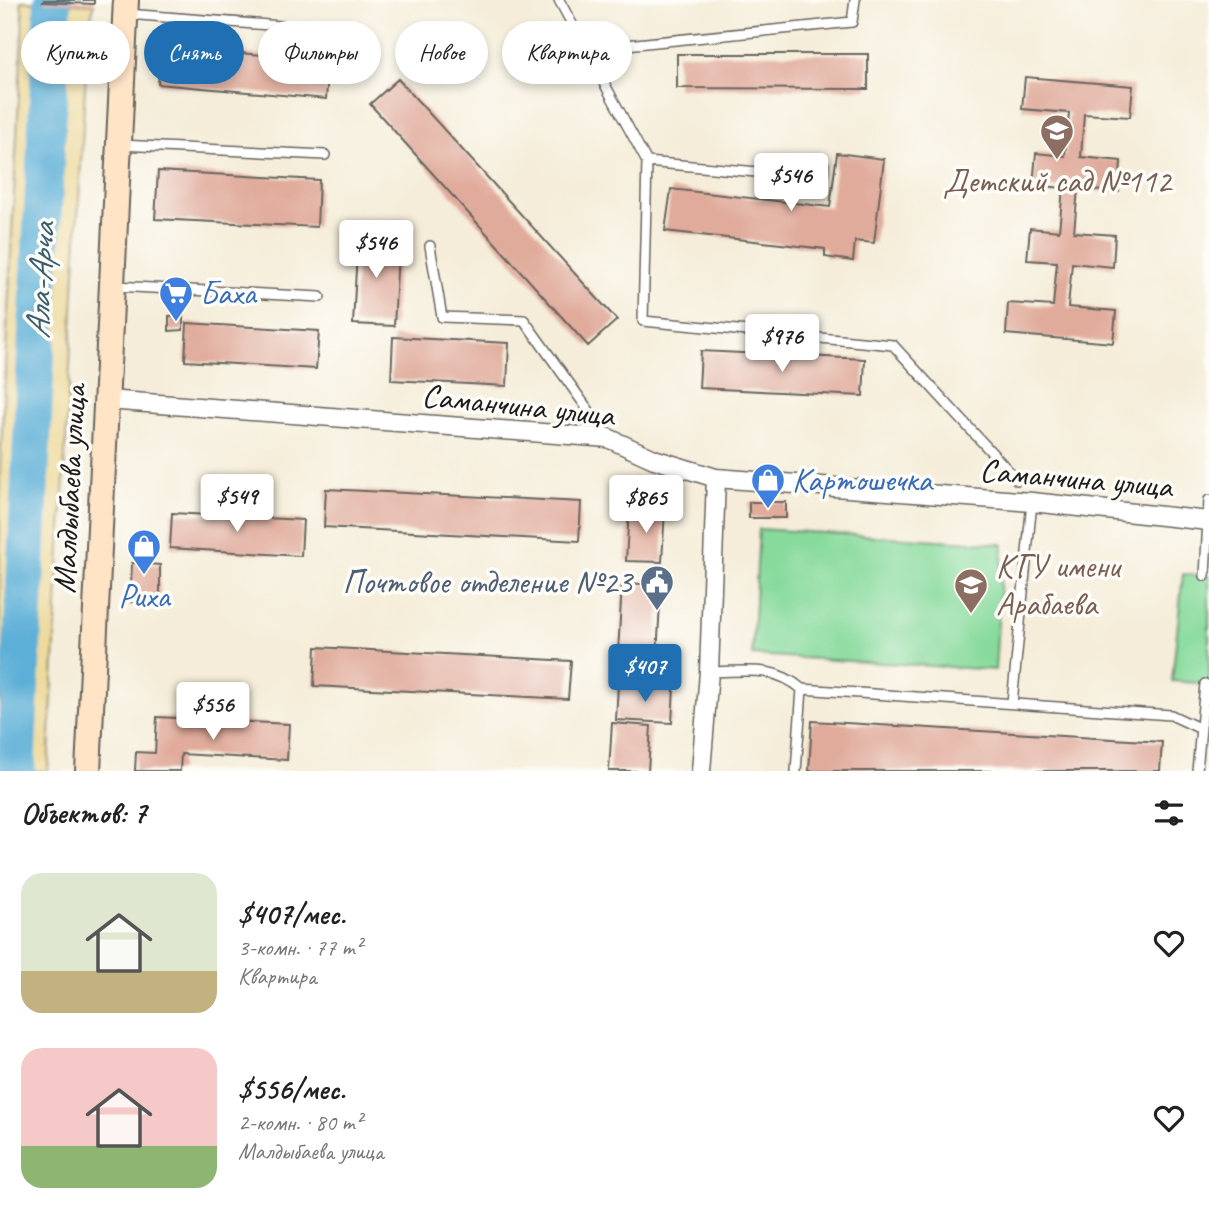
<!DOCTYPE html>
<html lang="ru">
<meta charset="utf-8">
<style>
:root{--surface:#fff;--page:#f2f2f2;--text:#222;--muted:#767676;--accent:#1f6fb2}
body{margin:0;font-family:Caveat,sans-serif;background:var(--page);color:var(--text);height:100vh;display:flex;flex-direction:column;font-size:26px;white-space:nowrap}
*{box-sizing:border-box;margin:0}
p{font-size:23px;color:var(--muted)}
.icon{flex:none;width:38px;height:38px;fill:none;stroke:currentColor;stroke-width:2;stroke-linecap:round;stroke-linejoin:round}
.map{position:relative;height:771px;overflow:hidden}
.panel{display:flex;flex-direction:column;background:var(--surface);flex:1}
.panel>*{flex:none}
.guide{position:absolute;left:21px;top:21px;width:700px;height:63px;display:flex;gap:14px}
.price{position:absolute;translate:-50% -60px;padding:0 16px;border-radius:7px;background:#fff;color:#222;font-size:23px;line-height:46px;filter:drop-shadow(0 2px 4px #0008)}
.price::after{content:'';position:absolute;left:50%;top:42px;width:21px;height:16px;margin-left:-10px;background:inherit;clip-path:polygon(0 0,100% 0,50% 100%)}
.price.current{background:var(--accent);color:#fff}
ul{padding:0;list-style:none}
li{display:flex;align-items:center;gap:21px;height:175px;padding:0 21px}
li span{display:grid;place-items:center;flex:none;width:196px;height:140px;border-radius:21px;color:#555}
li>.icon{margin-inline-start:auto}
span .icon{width:84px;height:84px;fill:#fffc;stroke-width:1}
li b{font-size:30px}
h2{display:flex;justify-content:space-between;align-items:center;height:84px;padding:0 21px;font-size:30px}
.chip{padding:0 24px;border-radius:32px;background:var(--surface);box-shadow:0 4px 10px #0003;font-size:24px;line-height:63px}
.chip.current{background:var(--accent);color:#fff}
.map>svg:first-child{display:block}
</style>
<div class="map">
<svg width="1209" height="771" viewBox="0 0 1209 771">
<rect width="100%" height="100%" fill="#fdfcf7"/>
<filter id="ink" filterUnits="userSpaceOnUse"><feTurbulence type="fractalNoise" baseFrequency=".0143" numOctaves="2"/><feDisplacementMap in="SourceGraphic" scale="14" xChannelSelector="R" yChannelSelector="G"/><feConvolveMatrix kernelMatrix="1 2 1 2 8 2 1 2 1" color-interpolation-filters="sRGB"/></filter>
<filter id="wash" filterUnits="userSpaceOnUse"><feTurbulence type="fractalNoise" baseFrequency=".00686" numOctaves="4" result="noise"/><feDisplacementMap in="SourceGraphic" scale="28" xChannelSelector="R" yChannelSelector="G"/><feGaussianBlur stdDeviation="1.57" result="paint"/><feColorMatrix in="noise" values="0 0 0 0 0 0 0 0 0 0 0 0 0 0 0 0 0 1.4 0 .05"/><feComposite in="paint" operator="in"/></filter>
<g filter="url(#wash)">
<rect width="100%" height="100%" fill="#f5edd9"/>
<path fill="#87da9c" stroke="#527b5c" stroke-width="2" d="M759,529l244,15 -8,126 -243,-15z
M1183,574l26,3v107l-37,-3z"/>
<path fill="#eeda9e" stroke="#857b5d" stroke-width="2" d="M21,1l73,3 -6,29 -40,738h-48v-303l23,-450z"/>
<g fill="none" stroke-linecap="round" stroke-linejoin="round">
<path stroke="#5bafd7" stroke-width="38" d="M16,771l37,-771"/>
</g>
<g id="blocks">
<path fill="#e0ab9b" d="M44,0h50v4l-51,-2z
M162,46l167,15 -3,38 -168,-15z
M677,54h191v35l-191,-1z
M1025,77l108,9 -3,31 -46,-3 -3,43 40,4 -2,31 -41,-3 -4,43 41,3 -2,32 -41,-4 -4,44 48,4 -3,32 -107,-9 2,-31 45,3 4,-44 -30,-2 3,-32 29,3 4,-43 -30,-3 3,-32 29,3 4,-43 -47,-4z
M398,79l219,241 -29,26 -218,-242z
M837,153l47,6 -10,84 -19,-2 -2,20 -28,-4v-8l-160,-18 6,-42 159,18z
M158,171l161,9 -2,47 -162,-8z
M358,233l41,2 -5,91 -41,-2z
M183,315v15l-14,1v-15z
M187,323l132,8 -3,38 -131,-8z
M393,337l116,6 -2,43 -116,-6z
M701,351l164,8 -2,37 -164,-8z
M326,489l255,13 -2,39 -255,-14z
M749,502h37v16h-37z
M629,508l36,1 -3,53 -36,-1z
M172,513l131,7 -2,36 -131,-8z
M132,563l28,2v38l-30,-1z
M622,583l39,2 -5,89 -39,-3z
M316,647l255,14 -3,38 -254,-13z
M618,684l56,3 -2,36 -56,-3z
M157,717l132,7 -2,36 -106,-6 -1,17h-45l1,-19 19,1z
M812,721l350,21 -2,29h-351z
M612,723l39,3 -3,45h-39z"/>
</g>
</g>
<g filter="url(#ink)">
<use href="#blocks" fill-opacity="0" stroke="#68655e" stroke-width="2"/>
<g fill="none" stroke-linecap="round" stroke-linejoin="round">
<g stroke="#68655e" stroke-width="12">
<path id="lane" d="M559,0l88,162 176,16 1,-13
M127,14l206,16
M587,49l265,-27 3,-22
M120,145l205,10
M647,162l-4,159 250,24 124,135
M430,246l12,71 82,3 83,116
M115,286l205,11
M1205,576l4,-76
M709,672c36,0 63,-8 93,17l-6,82
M802,689l369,26 30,14
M1012,703l20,-201
M1197,771l8,-87"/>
</g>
<g stroke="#68655e" stroke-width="21">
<path id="street" d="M107,400l501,38 46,21 62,19 316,24 177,19
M701,771l8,-99 7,-194"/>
</g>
<g stroke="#68655e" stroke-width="28">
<path id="secondary" d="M88,771l38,-771"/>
</g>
<use href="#lane" stroke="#fff" stroke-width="9"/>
<use href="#street" stroke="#fff" stroke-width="18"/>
<use href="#secondary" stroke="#ffe4c6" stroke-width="24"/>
</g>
</g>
<defs>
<g id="school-pin" transform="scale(1.75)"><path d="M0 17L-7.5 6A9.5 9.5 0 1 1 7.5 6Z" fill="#8d6e63" stroke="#fdfcf7"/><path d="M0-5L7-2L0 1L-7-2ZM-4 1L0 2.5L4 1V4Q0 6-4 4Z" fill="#fff"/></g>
<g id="supermarket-pin" transform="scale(1.75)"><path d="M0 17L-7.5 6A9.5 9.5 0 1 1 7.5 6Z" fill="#3f7fe0" stroke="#fdfcf7"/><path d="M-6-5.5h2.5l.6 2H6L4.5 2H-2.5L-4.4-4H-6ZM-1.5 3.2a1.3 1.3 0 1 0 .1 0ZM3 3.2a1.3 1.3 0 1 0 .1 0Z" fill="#fff"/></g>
<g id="shop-pin" transform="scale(1.75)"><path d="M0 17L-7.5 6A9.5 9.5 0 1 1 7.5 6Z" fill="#3f7fe0" stroke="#fdfcf7"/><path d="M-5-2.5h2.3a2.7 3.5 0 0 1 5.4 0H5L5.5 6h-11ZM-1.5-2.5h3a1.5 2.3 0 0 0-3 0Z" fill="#fff"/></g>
<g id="civic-pin" transform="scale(1.75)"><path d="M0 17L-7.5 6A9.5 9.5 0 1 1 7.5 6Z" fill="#5c6f8a" stroke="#fdfcf7"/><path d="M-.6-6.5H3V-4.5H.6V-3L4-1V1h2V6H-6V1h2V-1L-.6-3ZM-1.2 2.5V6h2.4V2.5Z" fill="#fff"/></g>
<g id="university-pin" transform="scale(1.75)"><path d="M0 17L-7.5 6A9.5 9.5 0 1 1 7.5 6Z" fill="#8d6e63" stroke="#fdfcf7"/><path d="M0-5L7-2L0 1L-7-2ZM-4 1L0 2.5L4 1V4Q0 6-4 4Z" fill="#fff"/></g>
</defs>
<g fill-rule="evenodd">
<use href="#school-pin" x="1057" y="131"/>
<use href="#supermarket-pin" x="176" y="293"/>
<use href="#shop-pin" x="768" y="480"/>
<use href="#shop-pin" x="144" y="546"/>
<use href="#civic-pin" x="657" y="582"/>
<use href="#university-pin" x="971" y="585"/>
</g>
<g text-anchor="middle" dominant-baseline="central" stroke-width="7" stroke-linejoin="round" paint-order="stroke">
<g font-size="33" fill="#785e54" stroke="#fdfcf7">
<text x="1057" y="181">Детский сад №112</text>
<text x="996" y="566" text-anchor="start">КГУ имени<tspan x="996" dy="38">Арабаева</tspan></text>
</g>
<g font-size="33" fill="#366cbe" stroke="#fdfcf7" text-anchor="start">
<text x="200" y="293">Баха</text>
<text x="792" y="480">Картошечка</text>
<text x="144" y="596" text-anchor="middle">Риха</text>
</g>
<g font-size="33" fill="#1c1c1c" stroke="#fdfcf7">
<text transform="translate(518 405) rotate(6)">Саманчина улица</text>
<text transform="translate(1076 478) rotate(5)">Саманчина улица</text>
<text transform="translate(69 489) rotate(-87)">Малдыбаева улица</text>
</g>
<g font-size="33" fill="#4e5e75" stroke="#fdfcf7" text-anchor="end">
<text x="632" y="582">Почтовое отделение №23</text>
</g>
<g font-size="35" font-style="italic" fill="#385e70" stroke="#fdfcf7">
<text transform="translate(40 281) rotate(-87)">Ала-Арча</text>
</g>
</g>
</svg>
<b class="price" style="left:791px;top:213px">$546</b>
<b class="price" style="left:376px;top:280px">$546</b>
<b class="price" style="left:782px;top:374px">$976</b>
<b class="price" style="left:237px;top:534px">$549</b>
<b class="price" style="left:646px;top:535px">$865</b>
<b class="price current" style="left:645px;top:704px">$407</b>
<b class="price" style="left:213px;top:742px">$556</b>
<div class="guide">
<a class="chip">Купить</a>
<a class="chip current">Снять</a>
<a class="chip">Фильтры</a>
<a class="chip">Новое</a>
<a class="chip">Квартира</a>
</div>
</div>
<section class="panel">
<h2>Объектов: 7<svg class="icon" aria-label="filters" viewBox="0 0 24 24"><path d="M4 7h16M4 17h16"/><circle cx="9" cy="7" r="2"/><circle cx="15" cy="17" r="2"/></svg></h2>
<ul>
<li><span style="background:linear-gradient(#dfe7d0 70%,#c2b280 0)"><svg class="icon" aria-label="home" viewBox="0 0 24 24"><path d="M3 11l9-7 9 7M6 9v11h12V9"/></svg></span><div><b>$407/мес.</b><p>3-комн. · 77 m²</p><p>Квартира</p></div><svg class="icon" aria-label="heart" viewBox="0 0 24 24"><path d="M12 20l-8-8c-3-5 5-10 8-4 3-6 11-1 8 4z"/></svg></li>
<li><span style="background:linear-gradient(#f6c9c9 70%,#8fb573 0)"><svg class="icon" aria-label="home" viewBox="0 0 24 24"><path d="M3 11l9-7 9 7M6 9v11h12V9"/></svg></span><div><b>$556/мес.</b><p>2-комн. · 80 m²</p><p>Малдыбаева улица</p></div><svg class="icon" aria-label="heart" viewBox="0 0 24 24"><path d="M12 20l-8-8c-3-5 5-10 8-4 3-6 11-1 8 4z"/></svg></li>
</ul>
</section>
